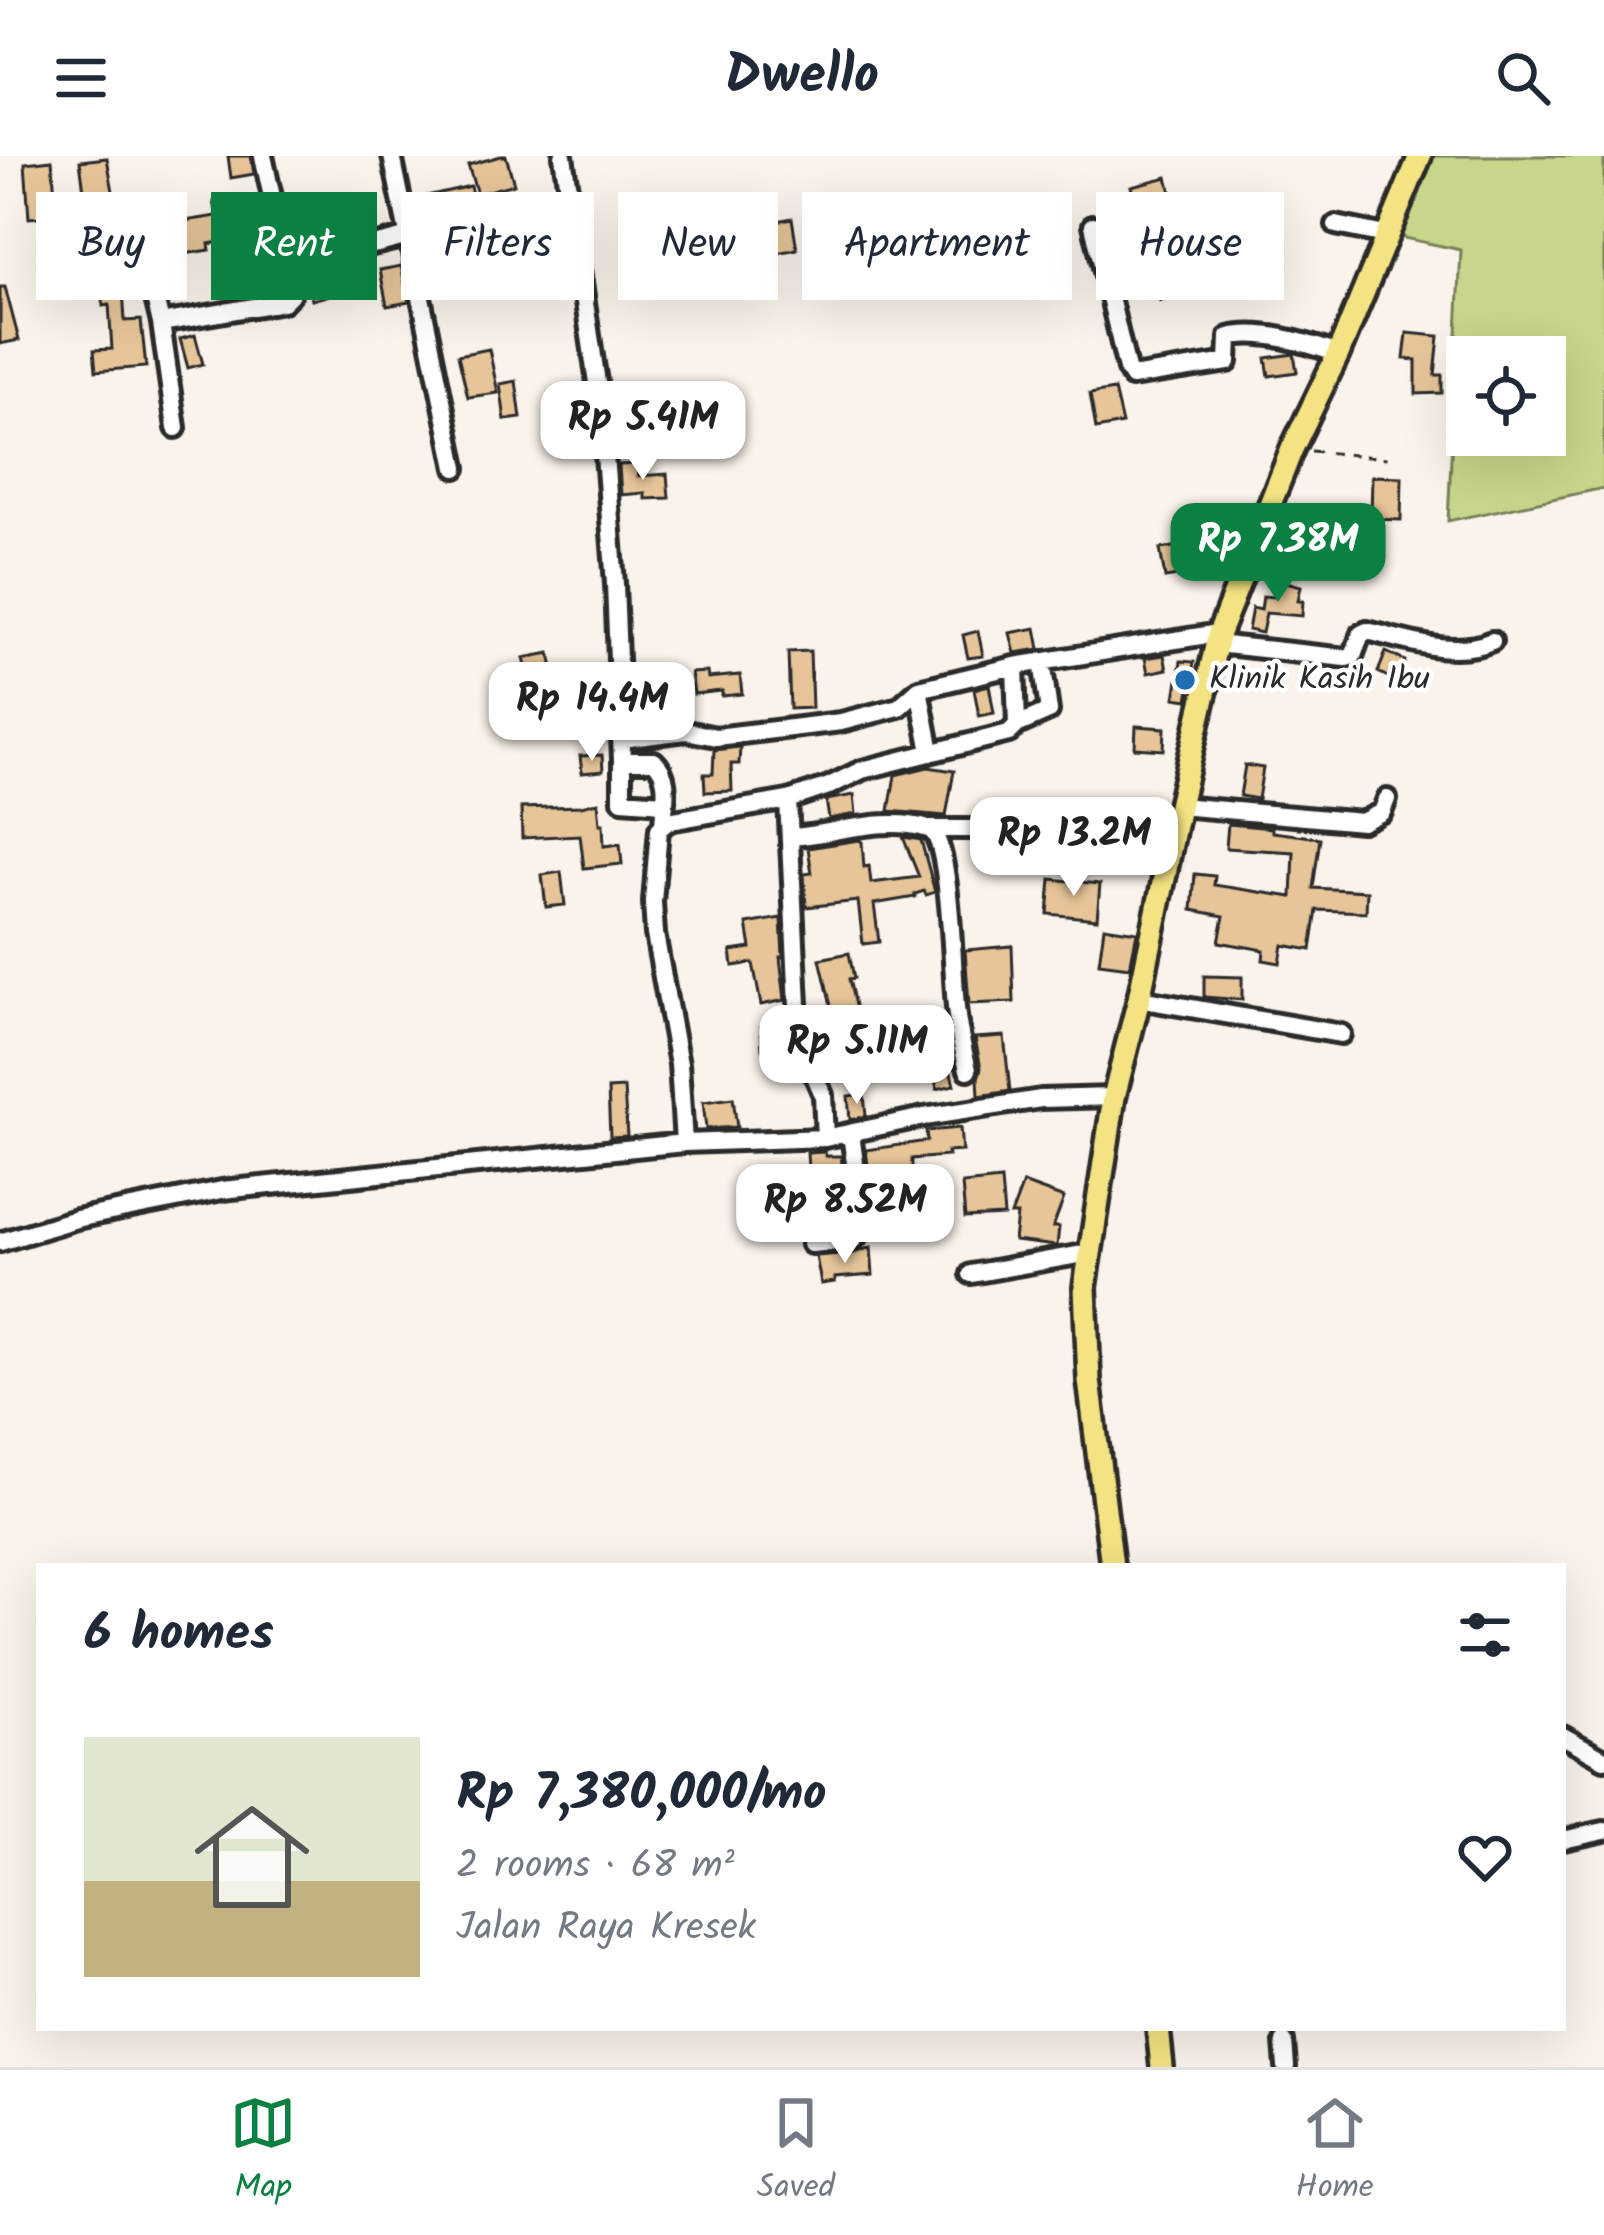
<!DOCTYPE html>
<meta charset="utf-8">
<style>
:root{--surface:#fff;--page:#f2f2f3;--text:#1f2937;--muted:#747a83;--line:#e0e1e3;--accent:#0b8043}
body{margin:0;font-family:Kalam,sans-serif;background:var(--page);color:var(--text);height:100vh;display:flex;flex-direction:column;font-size:45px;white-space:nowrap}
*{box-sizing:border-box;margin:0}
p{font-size:39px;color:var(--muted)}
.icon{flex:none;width:66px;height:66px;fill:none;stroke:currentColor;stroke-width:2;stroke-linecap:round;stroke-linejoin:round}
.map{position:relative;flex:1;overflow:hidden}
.details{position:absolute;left:36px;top:1407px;width:1530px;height:468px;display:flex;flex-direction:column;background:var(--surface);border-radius:0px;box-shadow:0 12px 48px #0002}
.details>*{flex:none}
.top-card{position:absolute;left:36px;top:36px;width:1533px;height:108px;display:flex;gap:24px}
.buttons{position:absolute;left:1446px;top:180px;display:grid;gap:24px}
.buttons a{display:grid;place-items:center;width:120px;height:120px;border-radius:0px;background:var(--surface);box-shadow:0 12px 48px #0002;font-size:60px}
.price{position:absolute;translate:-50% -102px;padding:0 27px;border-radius:24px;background:#fff;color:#222;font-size:39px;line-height:78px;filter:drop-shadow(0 3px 6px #0008)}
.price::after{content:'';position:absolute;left:50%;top:72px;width:36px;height:27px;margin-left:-18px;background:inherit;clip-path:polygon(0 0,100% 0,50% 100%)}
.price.current{background:var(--accent);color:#fff}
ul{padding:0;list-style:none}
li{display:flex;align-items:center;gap:36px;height:300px;padding:0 48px}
li span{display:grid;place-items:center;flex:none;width:336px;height:240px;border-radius:0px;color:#555}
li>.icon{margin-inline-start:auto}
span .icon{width:144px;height:144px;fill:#fffc;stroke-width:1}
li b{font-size:51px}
h2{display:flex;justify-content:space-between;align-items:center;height:144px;padding:0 48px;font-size:51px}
.chip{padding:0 42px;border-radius:0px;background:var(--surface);box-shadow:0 12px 48px #0002;font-size:42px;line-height:108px}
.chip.current{background:var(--accent);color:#fff}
header{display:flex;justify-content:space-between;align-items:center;height:156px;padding:0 48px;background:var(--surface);font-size:54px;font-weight:600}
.tab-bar{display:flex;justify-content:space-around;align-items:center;height:168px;border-top:3px solid var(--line);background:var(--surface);font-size:33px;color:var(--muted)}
.tab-bar a{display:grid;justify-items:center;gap:6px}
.tab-bar .current{color:var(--accent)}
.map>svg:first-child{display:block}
</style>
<header><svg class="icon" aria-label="menu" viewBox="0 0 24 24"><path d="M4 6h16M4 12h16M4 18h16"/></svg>Dwello<svg class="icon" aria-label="search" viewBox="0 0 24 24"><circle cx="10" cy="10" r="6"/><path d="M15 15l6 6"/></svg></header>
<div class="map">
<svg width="1604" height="1911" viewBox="0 0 1604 1911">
<rect width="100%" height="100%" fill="#faf3eb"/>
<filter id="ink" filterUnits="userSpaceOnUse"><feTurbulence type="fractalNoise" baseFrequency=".00833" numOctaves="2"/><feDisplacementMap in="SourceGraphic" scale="24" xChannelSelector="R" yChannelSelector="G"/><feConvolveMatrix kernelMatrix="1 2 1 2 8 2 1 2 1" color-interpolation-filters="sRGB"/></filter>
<g filter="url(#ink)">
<path fill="#c6d68a" stroke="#78805a" stroke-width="3" fill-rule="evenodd" d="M1429,0h175v332l-156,33 13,-271 -67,-14zM1467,201h78v78h-78z"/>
<path fill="#e7c599" stroke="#2b2b2b" stroke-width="3" d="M228,0h23l3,18 -23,4z
M501,0h5l8,28 -37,10 -9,-29z
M107,2l9,50 -33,7 -4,-23 5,-1 -4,-30z
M52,4l5,56 -28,2 -4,-55z
M1167,21l5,19 -36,9 -5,-19z
M470,30l4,17 -57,13 -3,-17z
M233,42l1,8 18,-3 5,27 -17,3v5l-31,6 1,6 -32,5 -6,-32 45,-7 -3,-14z
M1129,52l9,40 41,-11 10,58 -29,6 -6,-31 -25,7 -13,-48 -8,3 -4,-18z
M303,54l7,30 -15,3 -6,-30z
M854,55l8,33 -18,4 -8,-32z
M792,62l5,31 -19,4 -6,-31z
M129,82l2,34 -20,1 -1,-34z
M401,110l8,36 -22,4 -7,-36z
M319,112l8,28 -15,4 -9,-27z
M257,121l3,16 -26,4 -3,-16z
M0,131h5l14,53 -19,4z
M123,133l2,32 16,-1 5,47 -50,4 -2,-21 18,-1 -3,-44 -6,1 -1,-16z
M1407,177l32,3 -4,39h7v18l-26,1v-34l-12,-1z
M195,179l8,29 -15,4 -8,-29z
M489,193l9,44 -30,4 -10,-42z
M1294,198l3,18 -28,4 -3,-18z
M516,225l5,37 -16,2 -5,-36z
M1114,234l8,34 -26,5 -6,-35z
M637,308l1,12 29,-2 2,24 -24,1v-6l-24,2 -2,-30z
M1372,320l30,1 -1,43 -30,-1z
M1180,390l1,9 22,-3 2,17 -21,2v4l-19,3 -5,-29z
M1279,424l22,6 -3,15h5l-1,15 -36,-3 -4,20 -14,-3 4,-22 9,2 2,-14 11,1z
M1036,472l4,21 -25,4 -5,-20z
M978,475l5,25 -15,2 -5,-23z
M810,495l2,57 -22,1 -2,-57z
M1386,496l19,9 -7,21 -20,-10z
M550,497l3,16 -25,5 -4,-16z
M1164,499l3,14 -19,4 -3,-15z
M1181,505l13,1 -6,38 -13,-2z
M707,516l1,6 32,-3 2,19 -20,2v-5l-28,3 -3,-21z
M598,517l5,19 -6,1 5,24 -34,7 -1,-4 -41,4 -2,-17 45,-4 -6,-22z
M989,529l5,28 -15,3 -5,-27z
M1136,570l29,2 -1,22 -29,-2z
M740,591l-1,17h-8l1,27 -27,1 -1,-18h9l1,-24z
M602,599l1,16 -21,2 -2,-17z
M1245,609l18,3 -5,31 -18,-3z
M928,611l26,4 -8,45 -57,-5 6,-36z
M854,639l2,19 -27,5 -3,-19z
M598,646l2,22h3l1,22 16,-2 2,20 -38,4 -4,-33 -58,3 -1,-30 60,-2z
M1228,668l44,4v4l48,6 -7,50 54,3 -1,21 -49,-2 -6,40 -28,-5 -3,18 -17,-3 1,-10 -45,-8 5,-26 -32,-6 3,-36 20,2 -1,9 78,12 2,-45 -68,-4z
M903,681l18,3 14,52 -9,3 -2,-4 -9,3v3l-41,7 5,38 -16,2 -5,-43 -52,6 -2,-33 8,-1 -4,-25 51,-8 3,2 2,25 5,-1 2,17 48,-6z
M561,716l4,33 -19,2 -4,-32z
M1051,723l49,5 -3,35 -49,-5z
M781,762l2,39h-3l5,43 -24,5 -8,-42 -20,3 -2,-15 20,-3 -4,-24z
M1104,771l33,5 -7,35 -31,-4z
M1012,790l2,56 -45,2 -4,-54z
M849,797l5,25 -5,1 8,35 6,-2 5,30 19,-4 5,24 -33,6 -2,-12 -35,3 -2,-3 -2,-13 21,-3 -19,-81z
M1204,820l38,1v23l-38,-3z
M789,870l3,21 -30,2 -1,-22z
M1004,880l6,55 -31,5 -1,-18 3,-10 -6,-30z
M946,895l1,6 5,-1 3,12 -5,1 4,16 -17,4 -4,-18 -27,4 -2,-14 26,-2 -1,-4z
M624,932l3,48 -17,1 -2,-48z
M864,938l2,22 -16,4 -2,-24z
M733,942l4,29 -31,2 -3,-27z
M960,972l2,23 -15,1 1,4 -36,3v27l-27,2 1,14 -13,1 -7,-53 61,-9 -1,-10z
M825,996l1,4h15l9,68 -3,4 -39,4 -5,-17 8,-3 -4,-59z
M1001,1024l3,36 -39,2 -3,-34z
M1023,1027l41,15 -11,29h6l-2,19 -43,-5 3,-26h-6z
M871,1091l2,28 -38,3v4l-14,2 -5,-28 38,-3z"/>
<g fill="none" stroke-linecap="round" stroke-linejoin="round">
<g stroke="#2b2b2b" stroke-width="26">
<path id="minor" d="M263,0l24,109
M392,0l64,312
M563,0l39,260 13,168 7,177h32c18,17 10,40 9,64
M1093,69l34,144 5,8 96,-15 1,-25c31,-8 79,6 109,17
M1336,69l49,10
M143,93l18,74 15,105
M161,167l122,-21 8,-8 -4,-29c16,-13 36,-12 56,-14 22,-3 45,-10 67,-15
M1253,388l52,12 28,-6 11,7
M1216,488l130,14 7,-2 8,-22 6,-3c39,9 86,27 125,10
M919,533l12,63
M1017,569l32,-14 -7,-50
M621,583l65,-8 30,6 125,-15 58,-15 20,-18 96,-23 204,-33
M622,605v39l42,3
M1179,650l183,16 20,-10 5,-13
M930,673h70
M791,681c42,-3 97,-22 137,-8 25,8 24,158 29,187 2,18 7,36 11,54
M1139,843l202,35
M825,982l-2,-43 -15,-35 -10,-55 -10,-205 41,-14 33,-16 147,-37 8,-8 -2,-59
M684,987l-5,-79 -24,-130 -2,-32 6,-73 10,-8 119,-21
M0,1086l76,-23 146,-29 462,-47 141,-5 99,-21 117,-18 73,-2
M811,1088l42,-4 11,-11 -13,-95
M971,1118l118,-21
M1563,1580l41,23
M1563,1684l41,-9
M1284,1886l2,25"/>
</g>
<g stroke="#2b2b2b" stroke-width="30">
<path id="major" d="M1112,1410l-23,-186 -4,-93 29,-190 25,-98 40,-193 40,-173 73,-184 46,-95 82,-198
M1158,1872l4,39"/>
</g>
<path stroke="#2b2b2b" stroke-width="3" stroke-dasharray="9 9" stroke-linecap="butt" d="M1311,295l76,7"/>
<use href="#minor" stroke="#fff" stroke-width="16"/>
<use href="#major" stroke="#f4e382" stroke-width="21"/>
</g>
</g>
<circle fill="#1f6fb2" stroke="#fff" stroke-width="4.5" cx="1185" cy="524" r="12"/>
<g text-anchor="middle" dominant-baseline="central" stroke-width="9" stroke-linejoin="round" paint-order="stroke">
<g font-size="33" fill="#2b2b2b" stroke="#fff" text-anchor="start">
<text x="1209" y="524">Klinik Kasih Ibu</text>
</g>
</g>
</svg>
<div class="buttons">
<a><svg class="icon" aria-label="locate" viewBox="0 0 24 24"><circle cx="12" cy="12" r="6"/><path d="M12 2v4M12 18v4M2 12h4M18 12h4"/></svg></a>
</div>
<b class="price" style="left:643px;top:327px">Rp 5.41M</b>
<b class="price current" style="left:1278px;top:449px">Rp 7.38M</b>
<b class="price" style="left:592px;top:608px">Rp 14.4M</b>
<b class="price" style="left:1074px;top:743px">Rp 13.2M</b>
<b class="price" style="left:857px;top:951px">Rp 5.11M</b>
<b class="price" style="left:845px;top:1110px">Rp 8.52M</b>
<div class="top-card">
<a class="chip">Buy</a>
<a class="chip current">Rent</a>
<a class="chip">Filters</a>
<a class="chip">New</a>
<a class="chip">Apartment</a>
<a class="chip">House</a>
</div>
<section class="details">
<h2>6 homes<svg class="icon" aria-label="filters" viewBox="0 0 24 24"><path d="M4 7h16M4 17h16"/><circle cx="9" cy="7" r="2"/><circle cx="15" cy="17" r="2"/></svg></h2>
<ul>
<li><span style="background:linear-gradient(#dfe7d0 60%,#c2b280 0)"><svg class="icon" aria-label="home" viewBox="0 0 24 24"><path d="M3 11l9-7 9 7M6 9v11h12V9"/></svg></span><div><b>Rp 7,380,000/mo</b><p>2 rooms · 68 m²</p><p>Jalan Raya Kresek</p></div><svg class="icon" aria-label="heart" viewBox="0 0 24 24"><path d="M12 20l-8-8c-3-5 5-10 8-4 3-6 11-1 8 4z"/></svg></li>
</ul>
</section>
</div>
<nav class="tab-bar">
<a class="current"><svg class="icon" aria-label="map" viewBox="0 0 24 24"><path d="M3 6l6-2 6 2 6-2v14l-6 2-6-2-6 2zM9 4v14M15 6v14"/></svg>Map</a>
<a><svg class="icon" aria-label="saved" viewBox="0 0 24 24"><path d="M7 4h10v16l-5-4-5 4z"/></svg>Saved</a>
<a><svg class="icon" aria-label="home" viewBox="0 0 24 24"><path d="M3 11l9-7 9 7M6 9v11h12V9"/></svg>Home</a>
</nav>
